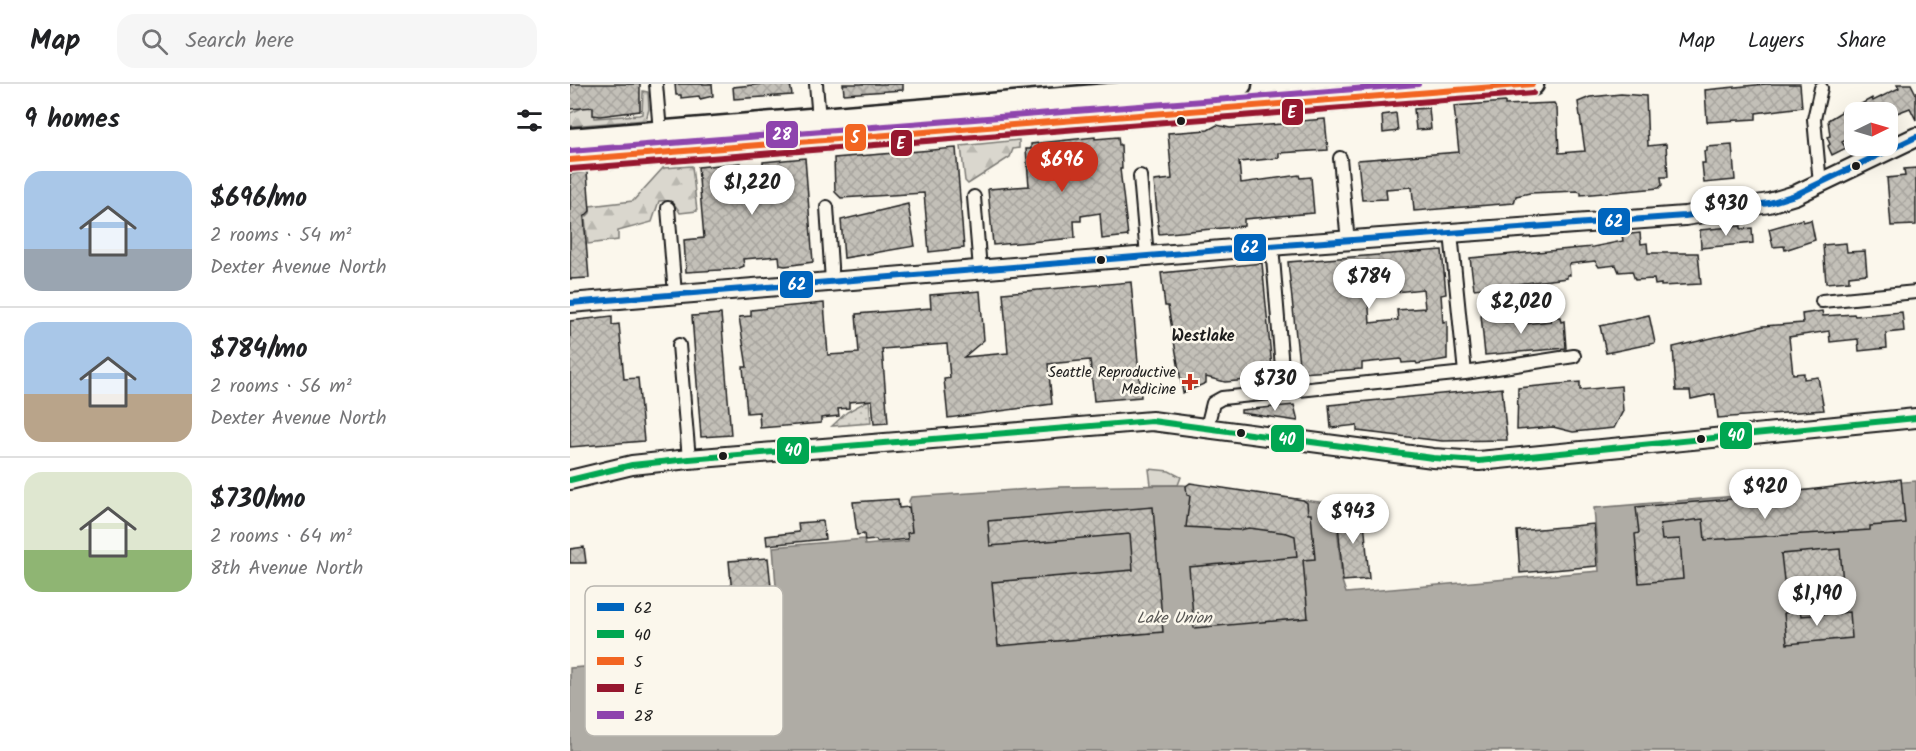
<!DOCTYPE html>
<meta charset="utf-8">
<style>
:root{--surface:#fff;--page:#f6f6f6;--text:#202124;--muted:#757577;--line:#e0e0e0;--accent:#c8321e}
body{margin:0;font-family:Kalam,sans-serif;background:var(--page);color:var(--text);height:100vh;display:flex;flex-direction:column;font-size:22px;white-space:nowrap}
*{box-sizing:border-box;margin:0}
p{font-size:20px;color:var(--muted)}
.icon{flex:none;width:33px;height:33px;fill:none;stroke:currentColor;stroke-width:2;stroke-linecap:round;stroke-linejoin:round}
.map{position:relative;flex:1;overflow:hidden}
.panel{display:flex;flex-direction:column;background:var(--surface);width:570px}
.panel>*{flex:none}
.needle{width:39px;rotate:85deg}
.buttons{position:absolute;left:1274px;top:18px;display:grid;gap:12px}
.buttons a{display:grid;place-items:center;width:54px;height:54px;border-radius:12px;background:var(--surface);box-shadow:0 6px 24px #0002;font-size:30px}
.price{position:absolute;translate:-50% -51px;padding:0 14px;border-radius:21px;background:#fff;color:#222;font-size:20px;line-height:39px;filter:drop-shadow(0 2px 3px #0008)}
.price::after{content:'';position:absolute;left:50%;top:36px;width:18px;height:14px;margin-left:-9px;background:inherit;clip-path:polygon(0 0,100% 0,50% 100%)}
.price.on{background:var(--accent);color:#fff}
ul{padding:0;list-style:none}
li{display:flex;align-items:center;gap:18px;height:150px;padding:0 24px}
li+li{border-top:2px solid var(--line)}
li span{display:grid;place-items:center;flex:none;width:168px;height:120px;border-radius:18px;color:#555}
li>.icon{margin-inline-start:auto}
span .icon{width:72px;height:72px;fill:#fffc;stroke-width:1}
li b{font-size:26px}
h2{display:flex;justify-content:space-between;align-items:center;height:72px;padding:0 24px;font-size:26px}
header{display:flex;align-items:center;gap:36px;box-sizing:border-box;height:84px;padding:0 30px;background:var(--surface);border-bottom:2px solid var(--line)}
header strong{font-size:28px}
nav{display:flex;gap:33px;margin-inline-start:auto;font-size:21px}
.search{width:420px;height:54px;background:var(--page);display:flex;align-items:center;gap:15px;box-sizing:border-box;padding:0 21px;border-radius:18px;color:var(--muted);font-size:22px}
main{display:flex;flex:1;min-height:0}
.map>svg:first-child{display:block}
</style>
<header>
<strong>Map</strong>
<div class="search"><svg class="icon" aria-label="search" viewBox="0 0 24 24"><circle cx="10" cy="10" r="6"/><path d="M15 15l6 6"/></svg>Search here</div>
<nav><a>Map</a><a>Layers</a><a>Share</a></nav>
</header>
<main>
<section class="panel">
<h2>9 homes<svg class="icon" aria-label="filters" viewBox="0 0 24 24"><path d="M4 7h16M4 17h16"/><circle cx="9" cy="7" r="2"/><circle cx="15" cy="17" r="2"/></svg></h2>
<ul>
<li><span style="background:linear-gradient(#a9c7e8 65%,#9aa5b1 0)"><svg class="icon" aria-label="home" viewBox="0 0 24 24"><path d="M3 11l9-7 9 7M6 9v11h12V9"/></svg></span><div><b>$696/mo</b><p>2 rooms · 54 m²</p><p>Dexter Avenue North</p></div></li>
<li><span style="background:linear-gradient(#a9c7e8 60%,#b9a48a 0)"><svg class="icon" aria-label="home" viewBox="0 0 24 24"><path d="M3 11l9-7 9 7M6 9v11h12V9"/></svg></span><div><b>$784/mo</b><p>2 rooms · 56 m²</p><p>Dexter Avenue North</p></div></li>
<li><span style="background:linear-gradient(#dfe7d0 65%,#8fb573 0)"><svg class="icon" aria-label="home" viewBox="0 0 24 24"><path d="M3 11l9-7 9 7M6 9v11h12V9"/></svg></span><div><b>$730/mo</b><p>2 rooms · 64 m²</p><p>8th Avenue North</p></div></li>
</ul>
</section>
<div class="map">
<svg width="1346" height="667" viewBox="0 0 1346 667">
<defs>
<pattern id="forest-firs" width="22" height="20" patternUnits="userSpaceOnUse" patternTransform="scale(1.5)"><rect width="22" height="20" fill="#dad7ce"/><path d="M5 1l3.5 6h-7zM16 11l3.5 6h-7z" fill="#bab8b0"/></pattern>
<pattern id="garden-dots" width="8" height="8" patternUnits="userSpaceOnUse" patternTransform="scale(1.5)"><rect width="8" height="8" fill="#dad7ce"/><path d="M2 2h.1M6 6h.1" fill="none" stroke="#bab8b0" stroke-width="1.8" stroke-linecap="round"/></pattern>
<pattern id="building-cross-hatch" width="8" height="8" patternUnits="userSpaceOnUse" patternTransform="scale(1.5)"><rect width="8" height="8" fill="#c3c0b8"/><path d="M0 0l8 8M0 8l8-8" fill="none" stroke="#a7a49e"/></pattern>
</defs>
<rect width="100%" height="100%" fill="#fbf7ec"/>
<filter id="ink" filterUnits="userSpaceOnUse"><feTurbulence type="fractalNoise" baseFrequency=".0167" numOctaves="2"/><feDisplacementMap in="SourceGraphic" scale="12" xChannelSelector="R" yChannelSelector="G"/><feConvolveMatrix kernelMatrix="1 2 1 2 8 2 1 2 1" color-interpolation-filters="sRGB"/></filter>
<g filter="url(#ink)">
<path fill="#dad7ce" stroke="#7b7a75" stroke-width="1.5" d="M579,385l20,2 12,6 -3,8h-27z"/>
<path fill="url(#forest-firs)" stroke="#7b7a75" stroke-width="1.5" d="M73,7l5,1 1,17 -3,11 -76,6v-13l10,-4 -1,-13 12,-4 4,26 44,-3 3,-1z
M449,56v8l-6,1 -3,8 -42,27 -3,-3 -4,-35z
M122,82l5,45 -17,2c-6,-11 -9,-14 -21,-12l-7,21 -34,9v9l-30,4 -3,-26 5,-5v-7l43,-5 30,-33z"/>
<path fill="url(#garden-dots)" stroke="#7b7a75" stroke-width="1.5" d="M299,316l2,23 -39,3 15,-14z"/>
<path fill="#afaca5" stroke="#74726e" stroke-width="1.5" d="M1346,397v270h-1346v-83l57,-4 19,-9 14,-14 21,-10 25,-2 4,41 72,-6 -9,-117 91,-8 1,6 43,-4 -1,-8 5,-1 -3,-31 2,-4 148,-10 124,-2 152,19 7,77 4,12 253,-22 -5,-63z"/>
<path fill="url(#building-cross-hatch)" stroke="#1c1c1c" stroke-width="1.5" fill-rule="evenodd" d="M0,0h70v27l-40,5 -7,-1v-8l-23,2z
M105,0h37l1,12 -13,3 -1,-3 -18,2v-3h-5z
M193,0h27l2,11 -58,4 -1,-12z
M273,0h60v6l-59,4z
M1196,0h34l2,23 -46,6v6l-49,3 -2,-32z
M1327,0h14l5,10v26l-6,-12 -23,9v-5h-33v24l-12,6 4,6 -14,7 -4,-9 2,-2 -3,-7 3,-1 -2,-16 26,-16v4l18,-10 1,3 26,-13z
M1051,10l25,2 2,50 18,-2 2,33h-7l1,8 -3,3 -78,7v-3l-4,-1 -47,2 -14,3 -2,7 -100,8 -2,-24 -26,2 1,10 -25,1 -4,-40 101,-8 -5,-46 51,-4v3l49,-2 3,5 2,45 26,-2 -7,-49 12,-5z
M859,24l2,21 -15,1 -2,-21z
M826,29l2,18 -15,2 -1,-18z
M731,32v5l24,-2 3,31 -49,3v5l-40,4 2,21 58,-8 1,3 11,-1 3,36 -70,6v7l-85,8 -5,-53 18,-2 -4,-46 40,-3 9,-5 13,3 52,-4v-6z
M525,53v2l23,-2 1,8h2l1,24h-2l8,67 -26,3 -2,-26 -19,3v5h-7l1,17 -82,7 -5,-56 41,-3 -3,-37h5v-5z
M1162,61l3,35 -31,3 -2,-20h3l-1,-12h3v-4z
M386,64l8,100 -35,4 -5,-59 -83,5 -6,-6 -1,-34z
M235,74l8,104 -28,4 -5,-1 -1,-9 -36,3 1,7 -7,3 -51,3 -2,-32 20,-2 -6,-71 42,-4 1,7 22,-2v-6z
M1346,84v57l-25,1 -4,-48 18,-2 -1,-7z
M17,88l3,39 -6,6 5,61 -19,1v-105z
M338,120l7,42 -71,12 -3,-38z
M1233,135v3l8,-2 4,20 -30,10 -1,-4 -11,1 -4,-18z
M1171,142v3l11,-1 1,15 -52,5 -1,-18z
M1070,149l1,11 6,-1 1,10h50l3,31 -40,2v-2l-6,1 -1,-6 -19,1 -3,-9 -13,1 -3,-7 -17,2 -4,-6 -26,3 1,11h-3v3l-93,11 -4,-31 123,-11 30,-6 -1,-6z
M1276,159l1,9 18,-1 2,23 -18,2v5l-23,2 -3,-38z
M872,166l4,44 -5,1 2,27 4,-1v38l-30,5 -1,-2 -14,1 -1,-4 -39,4v6l-62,4 -12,-111zM853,205l2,19 -28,2 1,10 -28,3 -2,-28z
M692,179l11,115 -48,4 -19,-5v6l-23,10 -15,-87h-3l-4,-33z
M561,198l10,115 -47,4 -4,-41 -42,4 4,40 -104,14 -4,-39 6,-1 -3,-34 -65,5 6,74 -14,1 -2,-24 -23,2v6l-11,1 1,7 -18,2v5l-61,5 -1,-16 -12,1 -4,-46h4l-8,-50 12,-1v-6l73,-7 4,52 31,-2 -3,-39 75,-6 -1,-13 50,-4 4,49 -20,17 44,-4 -5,-60z
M1252,227l1,5 31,-2 1,2 47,-4 2,19 -18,2 1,15 -28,3 -1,-12 -28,3 -1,-11 -40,6 4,37 11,-1v6l14,-2 6,33 -106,8 -3,-24 -24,5 -1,-8h-14l-3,-44 90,-21 40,-3 -1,-9z
M933,229l1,9 21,-1v3l26,-3 -1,-4h10l1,5 3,-1 2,27 -81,7 -4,-40z
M151,230l10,121 -30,2 -9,-121z
M1079,231l6,28 -49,10 -6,-27z
M42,232v9l7,-1 5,55 14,-1 6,63 -74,6v-126z
M1010,298v8l41,-4 2,25 -9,17 -41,4 -20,-5 -36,3 1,-42z
M932,304l5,52 -65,1 -85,-10v-6l-26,3 -2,-23z
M724,321l4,16 -57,-8v-3z
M1331,395l4,44 -35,3v4l-165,10 -2,-21 -43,5 2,16 18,-1 3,40 -44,4 -4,-49 4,-1 -3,-26 119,-10v2l19,-1v-4z
M620,399l113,17 4,3 1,11h3l4,45 -12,1 5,58 -114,10 -5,-61 108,-10 -2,-21 -8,-3 -38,-5 -10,2 -53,-3 4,-31 -3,-1 -1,-9z
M328,415l1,9 10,-1 3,25 -5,1 1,6 -31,3 -1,-2 -11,1 -1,-7 -7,1 -4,-33z
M583,423l10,125 -165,14 -6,-64 141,-12 -3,-36 -140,12 -2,-25z
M793,424l6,71 -26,2 -6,-70z
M253,437l2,18 -58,6 -1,-9 33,-4 -1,-9z
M1024,440l3,42 -77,7 -3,-42z
M14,463l2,16h-16v-14z
M1270,465l3,34 -58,6 -4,-35z
M198,474l10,96 -3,4 -46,3 -4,-3 -5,-59 4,-4 8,-1 -3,-33z
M1230,527l1,5 49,-4 2,26 -65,6 -3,-31z"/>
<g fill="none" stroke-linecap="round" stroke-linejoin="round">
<g stroke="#1c1c1c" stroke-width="16">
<path id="street" d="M86,0l4,48
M246,0l3,35
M770,74l8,84
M570,92l7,80
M1250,100l-6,-65 7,-31
M404,113l6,72
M257,123l5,74
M98,124l7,86
M881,149l14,140
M702,162l12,146
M1252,217l94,-9
M109,261l10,114
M637,343l6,-24 9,-5 243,-25 109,-17"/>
</g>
<g stroke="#1c1c1c" stroke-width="22">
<path id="secondary" d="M0,219l713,-58 402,-29 84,-13 26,-8 121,-58
M0,396l62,-15 57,-6 463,-38 281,37 46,3 437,-43"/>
</g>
<g stroke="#1c1c1c" stroke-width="27">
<path id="highway" d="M0,56l670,-56
M0,76l962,-76"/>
</g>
<use href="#street" stroke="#fbf7ec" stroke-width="12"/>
<use href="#secondary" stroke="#fbf7ec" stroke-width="18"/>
<use href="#highway" stroke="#fbf7ec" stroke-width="22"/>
<g stroke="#fbf7ec" stroke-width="10">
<path id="bus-1" d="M0,219l713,-58 402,-29 84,-13 26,-8 121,-58"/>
</g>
<g stroke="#fbf7ec" stroke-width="10">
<path id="bus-2" d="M0,396l62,-15 57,-6 463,-38 281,37 46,3 437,-43"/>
</g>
<g stroke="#fbf7ec" stroke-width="10">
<path id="bus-3" d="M0,76l962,-76"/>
</g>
<g stroke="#fbf7ec" stroke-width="10">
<path id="bus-4" d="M1,85l962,-76"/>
</g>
<g stroke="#fbf7ec" stroke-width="10">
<path id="bus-5" d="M0,67l848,-67"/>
</g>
<use href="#bus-1" stroke="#0065bd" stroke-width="6"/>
<use href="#bus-2" stroke="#00a651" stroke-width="6"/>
<use href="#bus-3" stroke="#f26522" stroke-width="6"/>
<use href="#bus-4" stroke="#96172e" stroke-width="6"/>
<use href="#bus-5" stroke="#8e44ad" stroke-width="6"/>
</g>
</g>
<g fill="#1c1c1c" stroke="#fbf7ec" stroke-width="2">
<circle cx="611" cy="37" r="5"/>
<circle cx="1286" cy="82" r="5"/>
<circle cx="531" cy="176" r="5"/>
<circle cx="671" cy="349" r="5"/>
<circle cx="1131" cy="355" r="5"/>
<circle cx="153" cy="372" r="5"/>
</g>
<path fill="#c8321e" stroke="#fbf7ec" stroke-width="2" d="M617 289h6v6h6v6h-6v6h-6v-6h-6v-6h6z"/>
<g text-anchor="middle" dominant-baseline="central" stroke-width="5" stroke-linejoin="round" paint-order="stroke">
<g font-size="15" fill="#1c1c1c" stroke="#fbf7ec" text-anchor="end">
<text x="606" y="289">Seattle Reproductive<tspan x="606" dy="17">Medicine</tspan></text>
</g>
<g font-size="16" font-weight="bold" fill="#1c1c1c" stroke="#fbf7ec">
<text x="633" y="252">Westlake</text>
</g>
<g font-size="16" font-style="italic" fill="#575653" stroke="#fbf7ec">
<text x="604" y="534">Lake Union</text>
</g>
</g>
<rect x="15" y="502" width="198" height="150" rx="9" fill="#fbf7ec" stroke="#b8b5ae" stroke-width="1.5"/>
<rect x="27" y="519" width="27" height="8" fill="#0065bd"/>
<rect x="27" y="546" width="27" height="8" fill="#00a651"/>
<rect x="27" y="573" width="27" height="8" fill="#f26522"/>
<rect x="27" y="600" width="27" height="8" fill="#96172e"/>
<rect x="27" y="627" width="27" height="8" fill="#8e44ad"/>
<g font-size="16" fill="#1c1c1c">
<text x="64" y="529">62</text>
<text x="64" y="556">40</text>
<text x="64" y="583">5</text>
<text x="64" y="610">E</text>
<text x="64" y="637">28</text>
</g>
<g stroke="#fbf7ec" stroke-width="2">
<rect x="711" y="14" width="23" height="28" rx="6" fill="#96172e"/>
<rect x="195" y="36" width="34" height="29" rx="6" fill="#8e44ad"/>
<rect x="274" y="39" width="23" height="29" rx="6" fill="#f26522"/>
<rect x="320" y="45" width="23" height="28" rx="6" fill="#96172e"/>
<rect x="1027" y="123" width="34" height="29" rx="6" fill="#0065bd"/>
<rect x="663" y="149" width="34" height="29" rx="6" fill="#0065bd"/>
<rect x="209" y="186" width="35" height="29" rx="6" fill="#0065bd"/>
<rect x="1149" y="337" width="34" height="29" rx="6" fill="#00a651"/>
<rect x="700" y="340" width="35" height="29" rx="6" fill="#00a651"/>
<rect x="206" y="352" width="34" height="29" rx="6" fill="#00a651"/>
</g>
<g font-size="16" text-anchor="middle" font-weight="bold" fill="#fff">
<text x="722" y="34">E</text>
<text x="212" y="56">28</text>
<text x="285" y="59">5</text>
<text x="331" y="65">E</text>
<text x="1044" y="143">62</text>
<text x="680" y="169">62</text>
<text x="227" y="206">62</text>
<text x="1166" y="357">40</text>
<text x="717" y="361">40</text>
<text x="223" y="372">40</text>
</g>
</svg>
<div class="buttons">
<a><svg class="needle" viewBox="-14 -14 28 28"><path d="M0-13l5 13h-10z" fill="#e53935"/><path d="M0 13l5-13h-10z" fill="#757577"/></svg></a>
</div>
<b class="price on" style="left:492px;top:109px">$696</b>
<b class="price" style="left:182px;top:132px">$1,220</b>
<b class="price" style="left:1156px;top:153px">$930</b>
<b class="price" style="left:799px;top:226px">$784</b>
<b class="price" style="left:951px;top:251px">$2,020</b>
<b class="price" style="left:705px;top:328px">$730</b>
<b class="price" style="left:1195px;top:436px">$920</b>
<b class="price" style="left:783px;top:461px">$943</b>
<b class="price" style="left:1247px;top:543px">$1,190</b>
</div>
</main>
